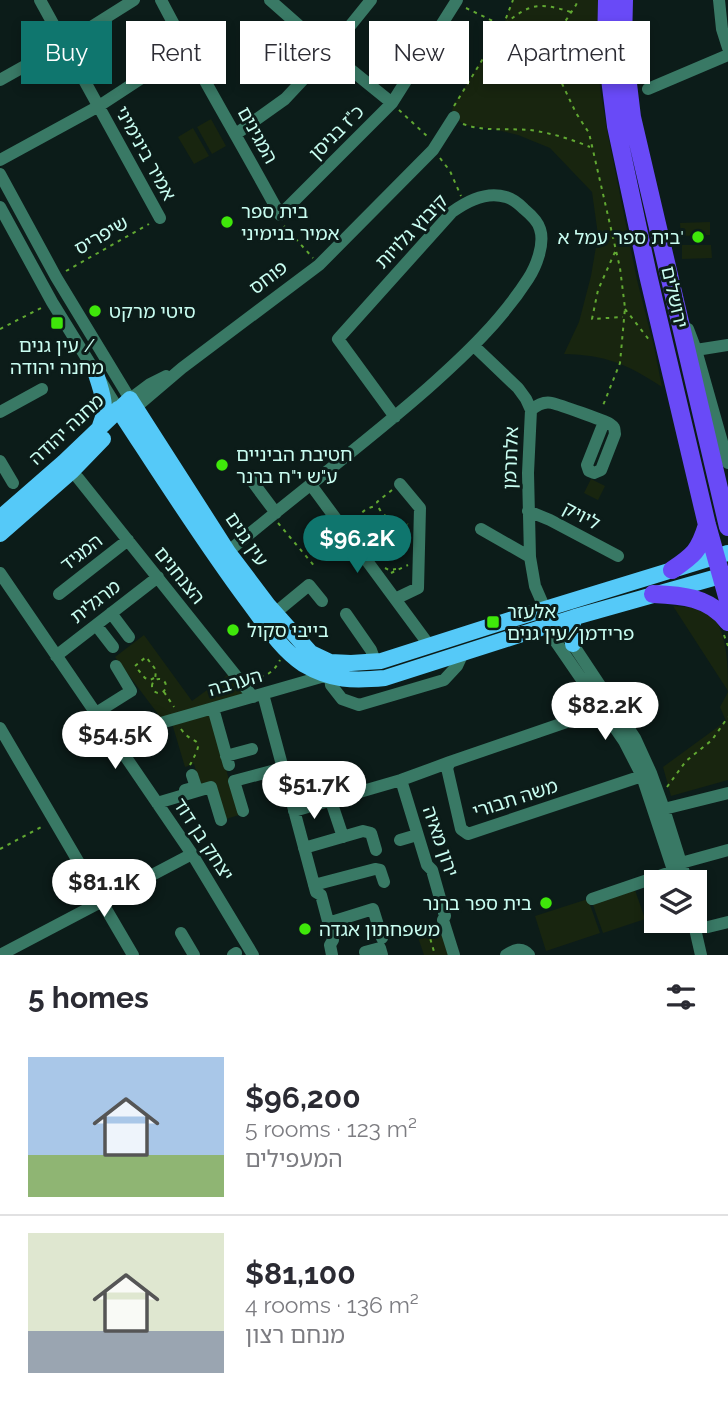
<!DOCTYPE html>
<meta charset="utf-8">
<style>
:root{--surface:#fff;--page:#f7f7f7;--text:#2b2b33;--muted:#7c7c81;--line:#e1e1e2;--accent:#0f766e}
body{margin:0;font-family:Raleway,"Noto Sans Hebrew",sans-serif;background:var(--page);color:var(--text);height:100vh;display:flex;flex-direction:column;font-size:26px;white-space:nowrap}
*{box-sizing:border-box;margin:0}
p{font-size:23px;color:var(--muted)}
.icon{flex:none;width:38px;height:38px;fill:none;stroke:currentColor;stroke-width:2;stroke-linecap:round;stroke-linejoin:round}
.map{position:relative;height:955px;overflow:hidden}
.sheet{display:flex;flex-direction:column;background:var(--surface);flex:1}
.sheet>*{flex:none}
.hud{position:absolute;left:21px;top:21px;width:686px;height:63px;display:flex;gap:14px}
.tools{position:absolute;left:644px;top:870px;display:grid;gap:14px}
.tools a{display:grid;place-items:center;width:63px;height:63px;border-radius:0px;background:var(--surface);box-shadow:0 4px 10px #0003;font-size:35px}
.price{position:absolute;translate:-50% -60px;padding:0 16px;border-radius:24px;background:#fff;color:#222;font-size:23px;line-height:46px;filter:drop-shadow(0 2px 4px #0008)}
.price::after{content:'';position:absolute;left:50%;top:42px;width:21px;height:16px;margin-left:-10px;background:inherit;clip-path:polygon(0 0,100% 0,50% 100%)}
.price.on{background:var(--accent);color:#fff}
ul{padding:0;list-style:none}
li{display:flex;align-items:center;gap:21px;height:175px;padding:0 28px}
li+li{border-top:2px solid var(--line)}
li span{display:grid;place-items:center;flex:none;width:196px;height:140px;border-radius:0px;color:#555}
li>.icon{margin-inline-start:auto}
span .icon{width:84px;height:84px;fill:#fffc;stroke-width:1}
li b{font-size:30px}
h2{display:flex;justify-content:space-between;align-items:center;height:84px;padding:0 28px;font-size:30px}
.pill{padding:0 24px;border-radius:0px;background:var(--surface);box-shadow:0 4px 10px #0003;font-size:24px;line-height:63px}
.pill.on{background:var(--accent);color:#fff}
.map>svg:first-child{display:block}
</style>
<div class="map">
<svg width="728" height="955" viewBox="0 0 728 955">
<rect width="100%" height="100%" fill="#0c1c19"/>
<path fill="#18250f" d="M513,0h85l-1,46 3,42 7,42 30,150 17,67 8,40c-35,-23 -56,-32 -98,-33l15,-32 12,-46 7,-41 -6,-43 -42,-44 -32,-13 -20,-5 -33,-5 -11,-8 -2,-5 1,-6 50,-80z
M211,119l15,27 -14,8 -15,-27z
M193,128l16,28 -15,8 -16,-27z
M710,222v13l-29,1 -1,-13z
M682,245h29l1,13 -30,1z
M591,479l14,7 -7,14 -14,-7z
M673,606c11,1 24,1 34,6 21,13 21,55 21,79z
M144,635l48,66 41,-30 20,26 -44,12 30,106 -16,5 -10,-35 -12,4 -7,-25 -9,3 -14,-47 -7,2 -49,-65z
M728,692v88l-57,16 -8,-29 63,-46 -6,-14z
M634,887l11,32 -42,14 -11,-31z
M588,899l12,34 -54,18 -11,-35z
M439,927l15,28h-30l-7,-21z"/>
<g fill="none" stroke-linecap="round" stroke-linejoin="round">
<path stroke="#61a832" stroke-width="2" stroke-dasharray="3.5 5" stroke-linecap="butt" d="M466,8l37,18 43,24 30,63 13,20 31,135 5,40 -5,55 -18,45
M505,24c26,-22 36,-21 66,-12
M547,49l29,-44 2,-5
M525,63l2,-23
M454,106l49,-80 10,-26
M399,110l29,27
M463,124c21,8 45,4 67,6 21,3 41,9 60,17
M440,158l10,13 11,25
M284,226l29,32
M615,252l-17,38 -6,29 31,-2
M66,271l83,-47
M625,309l25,32
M0,329l43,-22
M392,490l-15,12c3,16 17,18 31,22
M278,523l38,45
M354,527c5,-12 8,-18 22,-21
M385,568l4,2 7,-1
M391,573l17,-8
M724,635l4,11
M154,678l-4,2 -5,-2 -10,-12 11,-9 10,13 -1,10
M252,679c14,-2 22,-7 28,-19
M152 686a7 7 0 1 1 14 0a7 7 0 1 1-14 0Z
M164,692l10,15
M181,729c13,19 26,4 9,36
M667,787l19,-26 26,-21 16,-23
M0,849l45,-24
M428,931l7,24
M417,934l19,-6"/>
<path stroke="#397965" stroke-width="12" d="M40,0l120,218
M161,0c38,73 80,143 119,215l112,-112 65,-103
M270,0l59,52 63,51
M719,0l3,29 6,19
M0,80l64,-36 70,-44
M648,89l80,-34
M236,134l49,-35 44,-47 42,-52
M0,160l99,-54 87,-57
M0,174l56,103 74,122 20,-15 16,-8
M0,207l52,95 66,107
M688,329l8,21 32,113
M474,346l44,42 8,11 5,11 -3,63 2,84 5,29 10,23v17l79,115 18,35 35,106
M696,350l32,-5
M135,408l47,-40 137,-103 114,-115 21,-33
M531,410c6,-5 13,-9 21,-7 8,2 51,17 58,21 6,4 4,5 5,10l-14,36 -7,3 -5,-2 -2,-6 17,-43
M0,412l42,-23
M0,461l13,22
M78,478l175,219
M252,481l24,32
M311,485l118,160
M528,511l22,9 68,36
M481,529l49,28
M223,556c67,-57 139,-110 205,-168 37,-33 73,-67 100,-109 8,-12 17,-35 12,-50 -2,-8 -10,-15 -16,-20 -5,-5 -11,-10 -18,-12 -19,-6 -39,4 -54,15l-114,127 57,78
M0,573l192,281 61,101
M59,594l69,-54
M395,599l23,-11 2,-80 -20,-24
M111,613l18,24
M275,613l34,-28 13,16
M346,614l25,36 4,11
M552,616l6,6 77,116 16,35 13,36 23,73
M96,625l17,22
M56,656l102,-79
M330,676l1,9 11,14 17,6 85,-25 13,-14 6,-13
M263,694l53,198 5,3 12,45 -3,5 2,10
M613,706l-163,56 -3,6 14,61 7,5 183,-61
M213,708l16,57
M96,713l35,-22 -15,-25
M0,728l133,227
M112,737l216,-62
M226,756l26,-7
M401,780l26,85 5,5 13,46 -2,4 11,35
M185,790l11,-3 -4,-12
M157,803l54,-16 10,33
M332,804l11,33
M664,809l64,-16
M243,811l-9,-30 49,-13
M294,811l107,-31 49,-18
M400,840l17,-5
M304,848l59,-17 8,2 5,17
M681,863l47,-13
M314,885l61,-16 5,1 4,12
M592,899l82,-28
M693,920l8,35
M328,923l45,-14 9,29
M708,927l20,-5
M181,933l13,22
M365,952l15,-4 2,7
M0,955l192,-101
M233,955l3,-2
M506,955c8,-5 16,-9 23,0"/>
<path stroke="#55c9f8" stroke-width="16" d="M96,374c6,18 12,34 4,52
M118,409c42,64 83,129 129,191 16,21 33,49 56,64 29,17 50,17 82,14l190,-61 153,-43
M0,518l64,-56 66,-63 98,153 40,53 43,48 19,9 21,1 30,-2 122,-39 225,-69
M0,534l72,-63 31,-32
M573,644l-1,-18 3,-9"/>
<path stroke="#694af7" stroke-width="18" d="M607,0l-1,47 10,79 32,149 59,250 21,75
M624,0l-1,42 9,75 96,410
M672,570c22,-15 27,-19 35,-45
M653,594c28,1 57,3 75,28"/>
</g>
<g fill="#3fe70a" stroke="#0c1c19" stroke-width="2.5">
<circle cx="227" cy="222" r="7"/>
<circle cx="698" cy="237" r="7"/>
<circle cx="95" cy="311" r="7"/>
<rect x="50" y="316" width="14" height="14" rx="3.5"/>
<circle cx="222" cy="465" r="7"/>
<rect x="486" y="615" width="14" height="14" rx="3.5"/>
<circle cx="233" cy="630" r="7"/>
<circle cx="546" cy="903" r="7"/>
<circle cx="305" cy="929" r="7"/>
</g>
<g text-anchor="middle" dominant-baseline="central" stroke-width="6" stroke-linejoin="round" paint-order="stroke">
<g font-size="19" fill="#c9fdf1" stroke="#0c1c19">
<text transform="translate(336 132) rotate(-45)">כ"ז בניסן</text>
<text transform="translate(258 135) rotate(61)">המגינים</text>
<text transform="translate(146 153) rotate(61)">אמיר בינימיני</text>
<text transform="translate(411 231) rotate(-46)">קיבוץ גלויות</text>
<text transform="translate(101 235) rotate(-30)">שיפריס</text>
<text transform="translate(268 277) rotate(-37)">פוחס</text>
<text transform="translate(675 297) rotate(77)">ירושלים</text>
<text transform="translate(66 429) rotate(-43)">מחנה יהודה</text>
<text transform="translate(510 458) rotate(-88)">אלתרמן</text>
<text transform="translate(582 515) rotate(28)">ליויק</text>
<text transform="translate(247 539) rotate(56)">עין גנים</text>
<text transform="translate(81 552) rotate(-38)">המגיד</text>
<text transform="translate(180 575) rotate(51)">הצנחנים</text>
<text transform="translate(95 601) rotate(-38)">מרגלית</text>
<text transform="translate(235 682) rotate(-16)">הערבה</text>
<text transform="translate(515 798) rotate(-18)">משה תבורי</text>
<text transform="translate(204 839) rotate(57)">יצחק בן דוד</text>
<text transform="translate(441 841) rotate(71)">ירון מאיה</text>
</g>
<g font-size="19" fill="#c9fdf1" stroke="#0c1c19" text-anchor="start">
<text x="241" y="211">בית ספר<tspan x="241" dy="22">אמיר בנימיני</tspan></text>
<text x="684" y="237" text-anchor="end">בית ספר עמל א'</text>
<text x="109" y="311">סיטי מרקט</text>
<text x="57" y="345" text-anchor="middle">עין גנים /<tspan x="57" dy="22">מחנה יהודה</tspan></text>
<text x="236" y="454">חטיבת הביניים<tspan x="236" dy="22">ע"ש י"ח ברנר</tspan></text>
<text x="507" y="611">אלעזר<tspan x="507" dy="22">פרידמן/עין גנים</tspan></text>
<text x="247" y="630">בייבי סקול</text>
<text x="532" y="903" text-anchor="end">בית ספר ברנר</text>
<text x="319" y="929">משפחתון אגדה</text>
</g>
</g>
</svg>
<div class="tools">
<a><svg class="icon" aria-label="layers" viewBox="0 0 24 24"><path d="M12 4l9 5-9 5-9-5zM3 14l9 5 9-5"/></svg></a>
</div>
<b class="price on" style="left:357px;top:575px">$96.2K</b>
<b class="price" style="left:605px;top:742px">$82.2K</b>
<b class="price" style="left:115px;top:771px">$54.5K</b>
<b class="price" style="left:314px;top:821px">$51.7K</b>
<b class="price" style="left:104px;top:919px">$81.1K</b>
<div class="hud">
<a class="pill on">Buy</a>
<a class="pill">Rent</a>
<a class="pill">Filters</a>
<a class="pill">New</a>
<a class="pill">Apartment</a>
</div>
</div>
<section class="sheet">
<h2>5 homes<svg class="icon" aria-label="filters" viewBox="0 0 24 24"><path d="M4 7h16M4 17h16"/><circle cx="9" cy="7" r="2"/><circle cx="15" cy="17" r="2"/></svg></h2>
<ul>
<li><span style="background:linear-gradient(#a9c7e8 70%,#8fb573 0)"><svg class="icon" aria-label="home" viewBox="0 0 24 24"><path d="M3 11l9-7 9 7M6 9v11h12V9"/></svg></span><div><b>$96,200</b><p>5 rooms · 123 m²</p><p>המעפילים</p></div></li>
<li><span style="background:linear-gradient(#dfe7d0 70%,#9aa5b1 0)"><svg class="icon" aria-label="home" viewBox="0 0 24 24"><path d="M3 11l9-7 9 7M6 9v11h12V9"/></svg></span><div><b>$81,100</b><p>4 rooms · 136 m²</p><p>מנחם רצון</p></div></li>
</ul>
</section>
